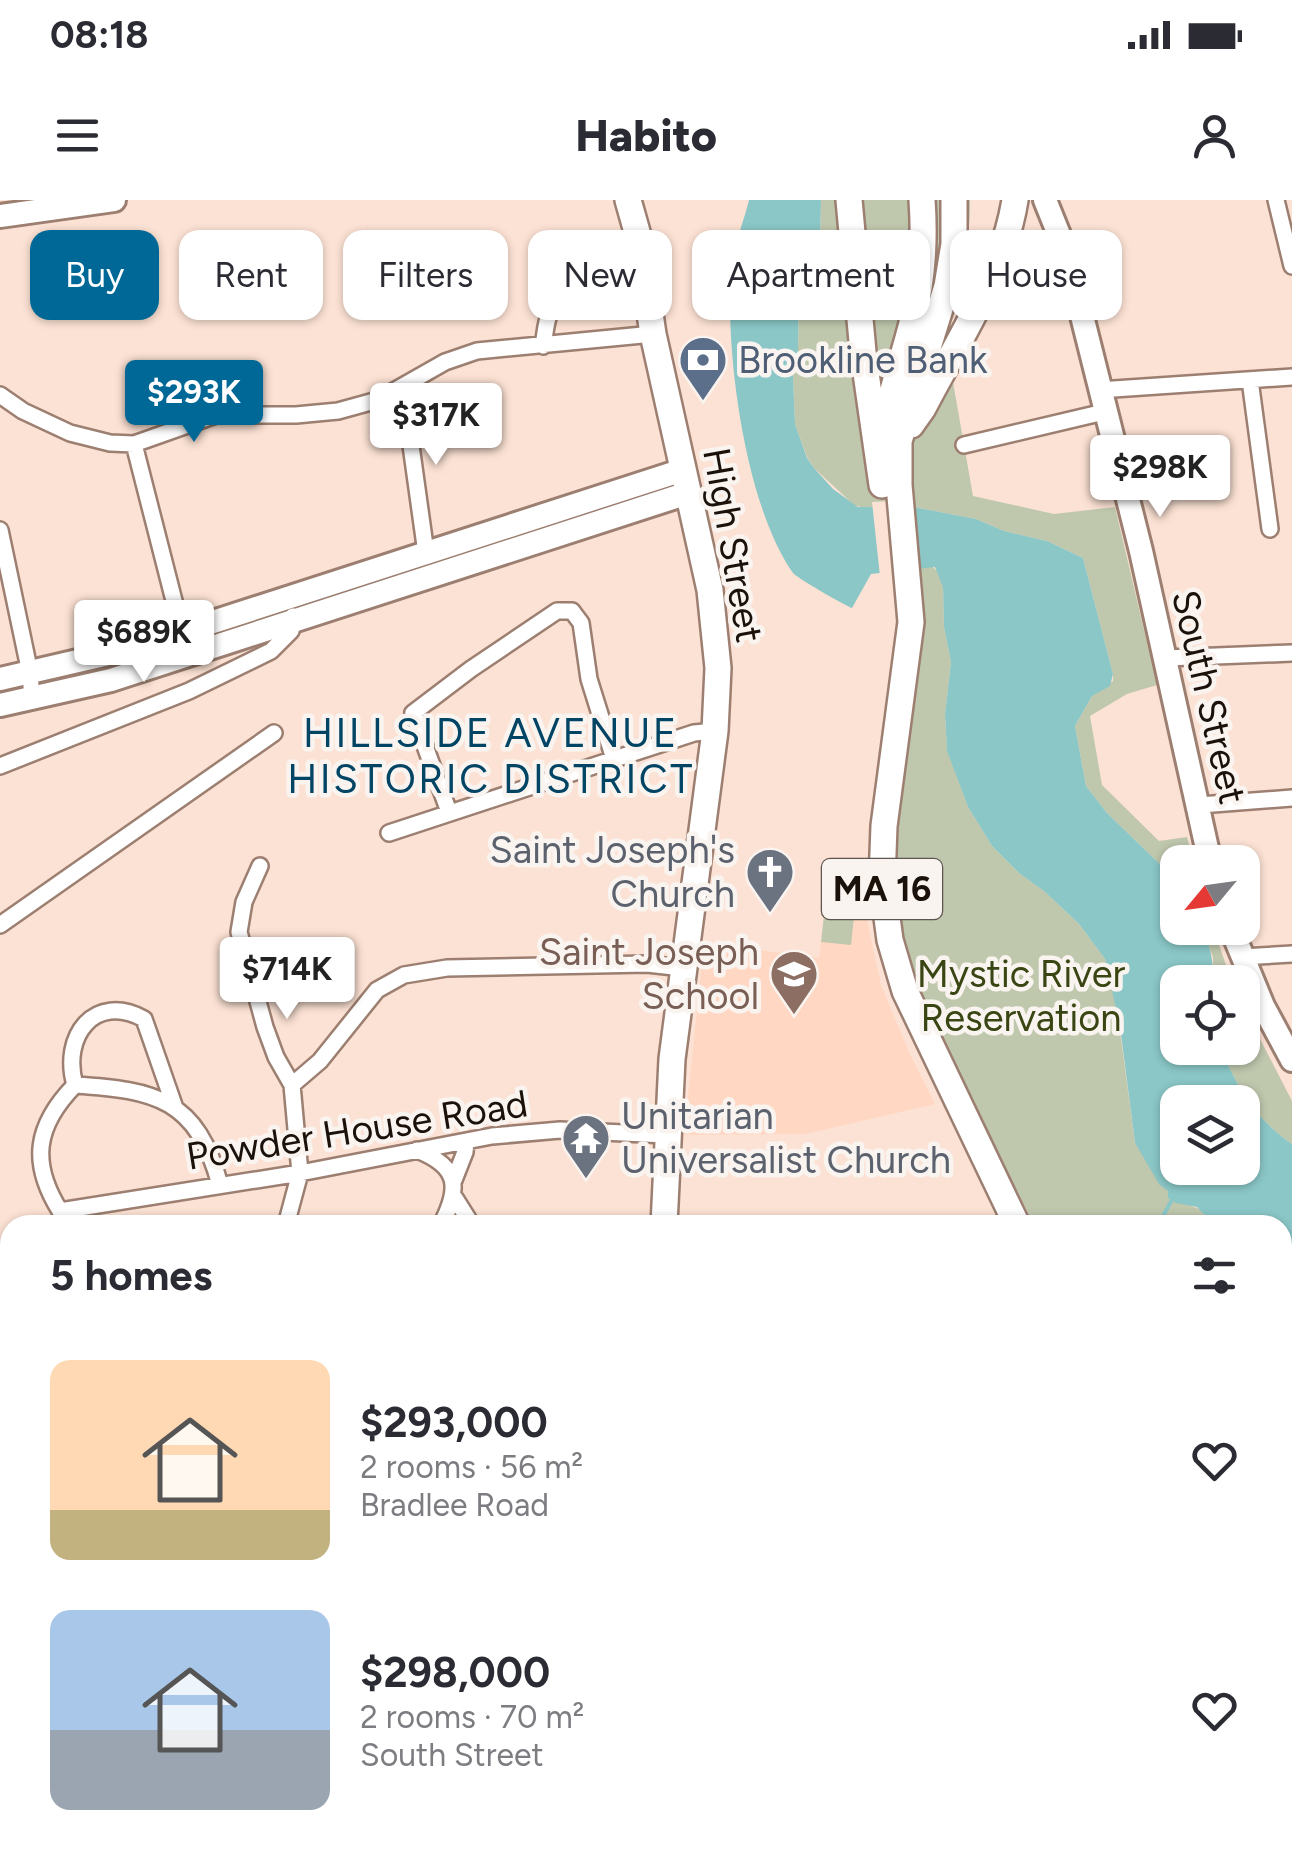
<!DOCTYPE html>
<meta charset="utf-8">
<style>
:root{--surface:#fff;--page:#f7f7f7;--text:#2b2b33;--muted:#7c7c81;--accent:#006896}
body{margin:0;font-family:Figtree,sans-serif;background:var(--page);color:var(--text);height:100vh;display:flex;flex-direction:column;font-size:38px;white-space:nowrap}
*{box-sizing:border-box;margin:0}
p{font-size:32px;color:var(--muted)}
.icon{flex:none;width:55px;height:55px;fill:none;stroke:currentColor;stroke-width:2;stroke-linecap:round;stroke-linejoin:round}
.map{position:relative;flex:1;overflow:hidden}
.side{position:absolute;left:0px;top:1015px;width:1292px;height:642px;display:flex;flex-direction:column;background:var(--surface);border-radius:30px 30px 0 0;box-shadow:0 2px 8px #0004}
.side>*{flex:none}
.hud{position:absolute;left:30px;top:30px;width:1232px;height:90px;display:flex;gap:20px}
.needle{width:65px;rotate:241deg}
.buttons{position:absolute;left:1160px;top:645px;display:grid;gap:20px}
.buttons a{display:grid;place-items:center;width:100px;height:100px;border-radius:20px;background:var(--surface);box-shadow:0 2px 8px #0004;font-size:50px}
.price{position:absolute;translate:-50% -85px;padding:0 22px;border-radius:10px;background:#fff;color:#222;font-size:32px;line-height:65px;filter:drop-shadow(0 2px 5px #0008)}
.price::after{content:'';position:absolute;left:50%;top:60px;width:30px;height:22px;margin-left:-15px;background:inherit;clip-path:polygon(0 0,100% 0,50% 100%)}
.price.selected{background:var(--accent);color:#fff}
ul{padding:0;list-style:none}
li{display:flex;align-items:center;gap:30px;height:250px;padding:0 50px}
li span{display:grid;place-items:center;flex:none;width:280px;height:200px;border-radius:20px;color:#555}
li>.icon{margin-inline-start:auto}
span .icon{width:120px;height:120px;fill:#fffc;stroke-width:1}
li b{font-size:42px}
h2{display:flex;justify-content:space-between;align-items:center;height:120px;padding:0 50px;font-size:42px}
.pill{padding:0 35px;border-radius:20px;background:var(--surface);box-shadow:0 2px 8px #0004;font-size:35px;line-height:90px}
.pill.selected{background:var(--accent);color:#fff}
.status{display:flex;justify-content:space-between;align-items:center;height:70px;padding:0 50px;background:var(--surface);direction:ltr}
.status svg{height:28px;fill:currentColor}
header{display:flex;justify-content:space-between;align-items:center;height:130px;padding:0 50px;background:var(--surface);font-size:45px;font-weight:800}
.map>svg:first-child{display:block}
</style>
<div class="status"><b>08:18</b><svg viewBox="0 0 49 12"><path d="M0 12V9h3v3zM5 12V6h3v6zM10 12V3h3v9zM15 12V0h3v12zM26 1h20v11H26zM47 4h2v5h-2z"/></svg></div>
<header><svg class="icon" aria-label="menu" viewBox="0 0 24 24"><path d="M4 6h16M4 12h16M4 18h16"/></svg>Habito<svg class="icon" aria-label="person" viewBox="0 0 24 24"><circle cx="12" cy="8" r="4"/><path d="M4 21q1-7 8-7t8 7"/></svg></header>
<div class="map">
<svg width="1292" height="1657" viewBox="0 0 1292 1657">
<rect width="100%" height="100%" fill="#fce2d4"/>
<path fill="#ffd7c2" d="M826,706l39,5 16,74 28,67 26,52 -130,30 -121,1 20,-192 115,15z"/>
<path fill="#bfc7ad" d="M821,0h149c2,54 -22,99 -23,148l26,148 81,18 61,-7 42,178 -30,9 -37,22 12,69 57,56 28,-4 7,25h-16l-1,28 -10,-19 -60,-58 -21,-27 -11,-60 17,-30 21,-15v-7l-30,-116 -36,-17 -43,-10 -28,-12 -62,-12 -50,1 -10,-3 -40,-37 -7,-11 -12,-33 -2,-48 5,-27 1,-55 15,-28 6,-20z
M931,365l9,9 3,13 1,40 7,35 -6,52 2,36 21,57 24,39 27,27 26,19 34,32 26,35 12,50 18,134 33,48 13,11 21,8 13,15h-181l-113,-225 -24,-87 -3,-64 24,-191 1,-91z
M824,715l30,2 -3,28 -30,-3z
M1202,728h11l19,54h-18l-1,-25z
M1243,806l49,95v43c-34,-22 -57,-59 -71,-96h21z
M1292,1141v427l-9,-20 -1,-402z"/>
<path fill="#8bc7c7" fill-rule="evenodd" d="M749,0h72l-1,45 -6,21 -15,28 -1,55 -5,27 2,48 12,34 7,10 19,21 25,18h56l62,12 28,12 43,10 36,17 30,116 -3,12 -18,10 -17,30 11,60 21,27 60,58 10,19 1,38h24c9,18 11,34 12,54h-36v66h43c14,37 37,74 71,96v117l-9,-4 -1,-32h-68l-17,-18 -21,-4 -8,-5v-7l-9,-7 -24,-41 -15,-116 -15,-68 -26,-35 -34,-32 -26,-19 -27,-27 -24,-39 -21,-56 -2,-37 6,-52 -7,-35 -1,-40 -8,-20 -64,7 -19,34c-8,-3 -55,-30 -59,-35 -47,-66 -68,-218 -62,-299 1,-26 12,-49 18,-74zM1178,902h64v66h-64z"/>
<path fill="#fce2d4" d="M893,301l25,37 -20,35 -18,3 -8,-74z"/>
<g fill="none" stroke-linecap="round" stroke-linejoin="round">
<path stroke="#8bc7c7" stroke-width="4" d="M1158,1025l15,-27"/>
<g stroke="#9c7f70" stroke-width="20">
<path id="street" d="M1276,0l16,66
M543,146c4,-23 2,-40 26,-50l78,-5
M1250,180l20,149
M403,188l23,165
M1099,190l193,-13
M0,195l23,16 47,22 40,10 24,1 82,-29h80l42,-4 40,-11 67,-38 32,-11 176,-17
M134,244l48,188
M964,245l140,-33
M0,330l30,143 2,26
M1166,458l126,-5
M0,566l189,-75 82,-40 20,-20 2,-15
M1200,605l92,-7
M449,612l-36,-99 58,-44 86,-58h15l9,12 8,56 25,80
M389,633l305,-100 21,-2
M260,666l-16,36 -5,30 26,95 11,30 16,28 8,88 -14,52
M0,725l274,-192
M1242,757l50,-3
M75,885c81,5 122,14 145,100
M292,885l28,-24 57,-71 27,-15 43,-7 200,-4 36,4
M417,950c43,17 43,38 24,75
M454,980l11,-28 1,-11
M455,998l17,27
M60,1011l240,-38 192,-37 68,-6 106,5
M60,1011c-30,-48 -25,-85 15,-126 -14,-48 19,-93 69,-66l30,86
M0,1326l10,-8
M0,1522l10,-9
M0,1613l10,3
M64,1648l13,9
M1171,1648l5,9
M121,1657l6,-9
M328,1657l12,-9"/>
</g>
<g stroke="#9c7f70" stroke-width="28">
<path id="secondary" d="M1045,0l21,52 75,299 69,311
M0,16l114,-16
M0,479l108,-25 74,-22 501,-162
M0,505l111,-25 577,-187
M1231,728l32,78 29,54
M1282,1127l10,-6"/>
</g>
<g stroke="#9c7f70" stroke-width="30">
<path id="primary" d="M628,0l11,39 14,95 57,256 8,78 -3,63 -43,328 -8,166
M849,0l14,152 19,133
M954,0v44l-7,42 -48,155v44l12,137 -27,204 -2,55 8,59 15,51 112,234
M911,225l12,-17c34,-66 80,-133 92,-208
M882,258c1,-48 19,-90 30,-135 10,-40 13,-82 10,-123
M1282,1573l10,20
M925,1648l3,9
M613,1657l3,-9"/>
</g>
<use href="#street" stroke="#fff" stroke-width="15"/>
<use href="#secondary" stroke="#fff" stroke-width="22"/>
<use href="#primary" stroke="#fff" stroke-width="25"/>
</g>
<defs>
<g id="bank-pin" transform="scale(2.5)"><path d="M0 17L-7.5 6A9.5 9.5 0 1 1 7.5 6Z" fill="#5c6f8a" stroke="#faf4f0"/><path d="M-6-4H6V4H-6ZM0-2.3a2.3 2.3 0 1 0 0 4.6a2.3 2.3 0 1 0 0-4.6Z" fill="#fff"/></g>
<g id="church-pin" transform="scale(2.5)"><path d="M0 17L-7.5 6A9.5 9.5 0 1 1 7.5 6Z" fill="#6b7280" stroke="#faf4f0"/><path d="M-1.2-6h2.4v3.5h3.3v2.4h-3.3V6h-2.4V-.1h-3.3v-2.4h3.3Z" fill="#fff"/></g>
<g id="school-pin" transform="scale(2.5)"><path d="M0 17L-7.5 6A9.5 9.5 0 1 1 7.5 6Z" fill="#8d6e63" stroke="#faf4f0"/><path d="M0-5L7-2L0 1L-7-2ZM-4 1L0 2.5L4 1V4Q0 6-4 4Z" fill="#fff"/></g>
<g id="temple-pin" transform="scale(2.5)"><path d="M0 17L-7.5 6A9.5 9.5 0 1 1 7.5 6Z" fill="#6b7280" stroke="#faf4f0"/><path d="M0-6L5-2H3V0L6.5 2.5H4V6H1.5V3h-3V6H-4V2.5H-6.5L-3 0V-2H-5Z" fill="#fff"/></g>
</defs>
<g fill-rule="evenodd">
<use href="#bank-pin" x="703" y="160"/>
<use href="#church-pin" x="770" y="672"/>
<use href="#school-pin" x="794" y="774"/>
<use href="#temple-pin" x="586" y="938"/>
</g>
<g text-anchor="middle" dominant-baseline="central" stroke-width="9" stroke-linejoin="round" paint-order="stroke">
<rect fill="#faf4f0" stroke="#5e5550" stroke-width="2.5" x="822" y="659" width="120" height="60" rx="8"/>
<g font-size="35" font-weight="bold" fill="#1b110b">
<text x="882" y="689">MA 16</text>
</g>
<g font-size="38" fill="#4e5e75" stroke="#faf4f0" text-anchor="start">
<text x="738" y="160">Brookline Bank</text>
</g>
<g font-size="38" fill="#1b110b" stroke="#faf4f0">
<text transform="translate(733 345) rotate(80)">High Street</text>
<text transform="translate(1209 497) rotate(77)">South Street</text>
<text transform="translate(357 930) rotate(-9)">Powder House Road</text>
</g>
<g font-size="38" fill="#5b616d" stroke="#faf4f0" text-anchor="end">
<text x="735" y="650">Saint Joseph's<tspan x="735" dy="44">Church</tspan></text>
<text x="621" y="916" text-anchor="start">Unitarian<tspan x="621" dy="44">Universalist Church</tspan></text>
</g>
<g font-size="38" fill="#785e54" stroke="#faf4f0" text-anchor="end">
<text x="759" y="752">Saint Joseph<tspan x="759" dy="44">School</tspan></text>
</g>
<g font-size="38" fill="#394513" stroke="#faf4f0">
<text x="1021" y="774">Mystic River<tspan x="1021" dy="44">Reservation</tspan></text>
</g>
<g font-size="40" letter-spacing="2.5" fill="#014464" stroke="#faf4f0">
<text x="491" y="533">HILLSIDE AVENUE<tspan x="491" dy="46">HISTORIC DISTRICT</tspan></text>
</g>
</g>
</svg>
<div class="buttons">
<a><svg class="needle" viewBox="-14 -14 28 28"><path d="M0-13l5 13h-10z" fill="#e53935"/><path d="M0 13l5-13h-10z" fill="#7c7c81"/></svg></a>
<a><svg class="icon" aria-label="locate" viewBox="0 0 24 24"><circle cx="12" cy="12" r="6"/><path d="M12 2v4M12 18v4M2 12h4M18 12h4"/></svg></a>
<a><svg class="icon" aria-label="layers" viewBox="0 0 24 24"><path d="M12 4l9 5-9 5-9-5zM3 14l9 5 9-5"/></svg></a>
</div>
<b class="price selected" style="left:194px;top:245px">$293K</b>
<b class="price" style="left:436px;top:268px">$317K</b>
<b class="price" style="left:1160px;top:320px">$298K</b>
<b class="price" style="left:144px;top:485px">$689K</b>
<b class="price" style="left:287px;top:822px">$714K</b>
<div class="hud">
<a class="pill selected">Buy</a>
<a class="pill">Rent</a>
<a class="pill">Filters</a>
<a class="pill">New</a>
<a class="pill">Apartment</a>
<a class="pill">House</a>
</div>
<section class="side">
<h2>5 homes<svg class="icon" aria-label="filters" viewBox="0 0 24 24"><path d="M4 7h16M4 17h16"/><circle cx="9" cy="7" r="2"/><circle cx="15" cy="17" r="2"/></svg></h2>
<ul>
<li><span style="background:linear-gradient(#ffd9b3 75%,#c2b280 0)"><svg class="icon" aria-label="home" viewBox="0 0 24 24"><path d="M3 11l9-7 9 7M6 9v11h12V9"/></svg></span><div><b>$293,000</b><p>2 rooms · 56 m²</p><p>Bradlee Road</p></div><svg class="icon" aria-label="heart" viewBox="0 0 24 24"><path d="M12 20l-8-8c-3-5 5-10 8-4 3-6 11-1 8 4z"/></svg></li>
<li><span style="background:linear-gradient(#a9c7e8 60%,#9aa5b1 0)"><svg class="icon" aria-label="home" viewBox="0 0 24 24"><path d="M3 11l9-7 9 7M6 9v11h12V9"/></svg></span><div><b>$298,000</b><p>2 rooms · 70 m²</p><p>South Street</p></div><svg class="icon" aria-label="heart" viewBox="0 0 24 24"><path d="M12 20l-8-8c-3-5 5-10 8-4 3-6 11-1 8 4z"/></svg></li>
</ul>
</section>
</div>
